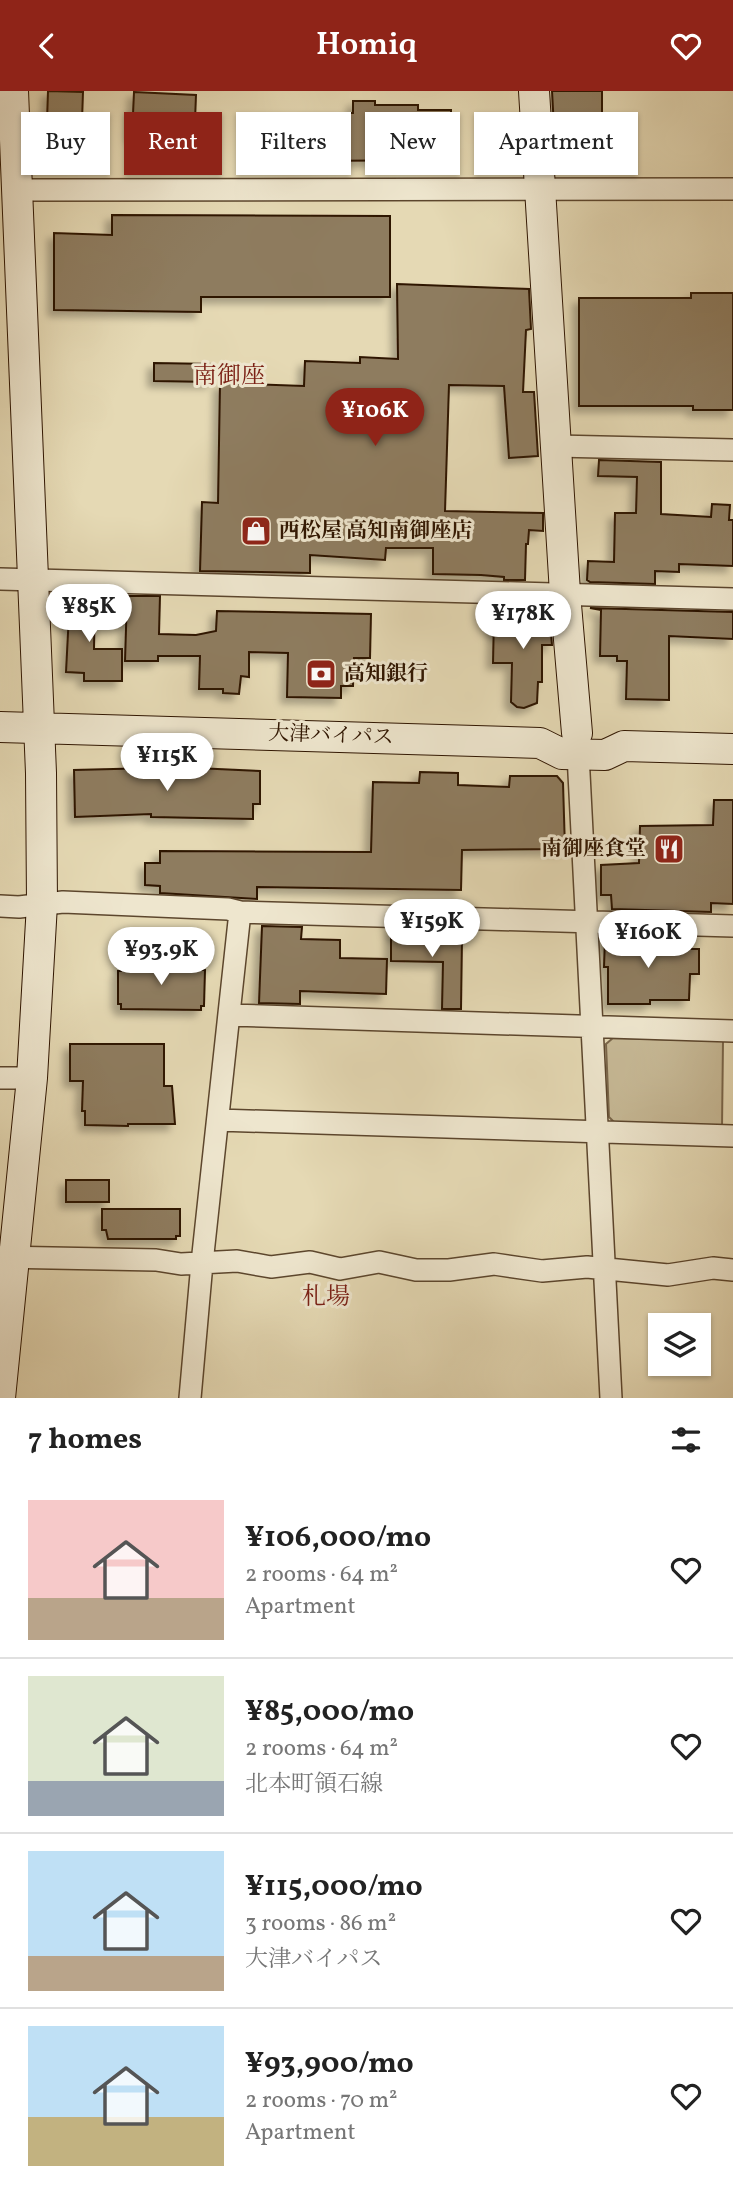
<!DOCTYPE html>
<meta charset="utf-8">
<style>
:root{--surface:#fff;--page:#f6f6f6;--text:#222;--muted:#767676;--line:#e0e0e0;--accent:#8f2418}
body{margin:0;font-family:Vollkorn,"Noto Serif JP",serif;background:var(--page);color:var(--text);height:100vh;display:flex;flex-direction:column;font-size:26px;white-space:nowrap}
*{box-sizing:border-box;margin:0}
p{font-size:23px;color:var(--muted)}
.icon{flex:none;width:38px;height:38px;fill:none;stroke:currentColor;stroke-width:2;stroke-linecap:round;stroke-linejoin:round}
.map{position:relative;height:1307px;overflow:hidden}
.side{display:flex;flex-direction:column;background:var(--surface);flex:1}
.side>*{flex:none}
.guide{position:absolute;left:21px;top:21px;width:691px;height:63px;display:flex;gap:14px}
.buttons{position:absolute;left:648px;top:1222px;display:grid;gap:14px}
.buttons a{display:grid;place-items:center;width:63px;height:63px;border-radius:0px;background:var(--surface);box-shadow:0 2px 5px #0004;font-size:35px}
.price{position:absolute;translate:-50% -60px;padding:0 16px;border-radius:24px;background:#fff;color:#222;font-size:23px;line-height:46px;filter:drop-shadow(0 2px 4px #0008)}
.price::after{content:'';position:absolute;left:50%;top:42px;width:21px;height:16px;margin-left:-10px;background:inherit;clip-path:polygon(0 0,100% 0,50% 100%)}
.price.current{background:var(--accent);color:#fff}
ul{padding:0;list-style:none}
li{display:flex;align-items:center;gap:21px;height:175px;padding:0 28px}
li+li{border-top:2px solid var(--line)}
li span{display:grid;place-items:center;flex:none;width:196px;height:140px;border-radius:0px;color:#555}
li>.icon{margin-inline-start:auto}
span .icon{width:84px;height:84px;fill:#fffc;stroke-width:1}
li b{font-size:30px}
h2{display:flex;justify-content:space-between;align-items:center;height:84px;padding:0 28px;font-size:30px}
.tag{padding:0 24px;border-radius:0px;background:var(--surface);box-shadow:0 2px 5px #0004;font-size:24px;line-height:63px}
.tag.current{background:var(--accent);color:#fff}
header{display:flex;justify-content:space-between;align-items:center;height:91px;padding:0 28px;background:var(--accent);color:#fff;font-size:32px;font-weight:600}
.map>svg:first-child{display:block}
</style>
<header><svg class="icon" aria-label="back" viewBox="0 0 24 24"><path d="M15 5l-7 7 7 7"/></svg>Homiq<svg class="icon" aria-label="heart" viewBox="0 0 24 24"><path d="M12 20l-8-8c-3-5 5-10 8-4 3-6 11-1 8 4z"/></svg></header>
<div class="map">
<svg width="733" height="1307" viewBox="0 0 733 1307">
<defs>
<filter id="shadow"><feDropShadow dx="-6" dy="6" stdDeviation="3.5" flood-color="#0004"/></filter>
</defs>
<rect width="100%" height="100%" fill="#e5d9b4"/>
<filter id="stains"><feTurbulence type="fractalNoise" baseFrequency=".00286" numOctaves="4"/><feColorMatrix values="0 0 0 0 .2 0 0 0 0 .09 0 0 0 0 .02 0 0 0 .5 -.17"/></filter>
<radialGradient id="worn" r=".72"><stop offset=".6" stop-color="#630" stop-opacity="0"/><stop offset="1" stop-color="#630" stop-opacity=".3"/></radialGradient>
<path fill="#c6b895" stroke="#7a664a" stroke-width="2" d="M613,947l110,3 -1,87 -106,-4 -7,-7 -3,-73z"/>
<path fill="#8e7b5e" stroke="#2f1500" stroke-width="2" filter="url(#shadow)" d="M48,0l35,1 -1,29h-35z
M552,0h50v40h-36l-1,-3h-11z
M134,1l62,3 -1,26 -46,-1v16h-17z
M353,10h22v4h43v5h33v50l-144,1v-48h46z
M112,124l278,1v81h-189v15l-147,-2v-77l58,2z
M397,193l132,5 2,40 -5,1 -3,62h11l4,64 -29,2 -5,-72 -55,-1 -4,126 98,2v18l-14,-1 -1,14h-2l-1,36h-21v-3l-23,-2 -48,-1v-26h-47l-1,12 -75,-5v18l-110,-2 2,-69 16,1 2,-120 84,3 1,-25 55,2v-6l38,2z
M691,202h42v117h-40v-4h-114v-108h112z
M154,272l59,1 -1,18 -58,-1z
M599,369l62,2v52l50,3 1,-13 18,1 -1,15h4v46l-54,-2v8l-24,-1v13l-65,-2 -3,-2 1,-19 26,1 1,-49h21l1,-36 -39,-1z
M70,503l25,1 -1,54h28v32h-38v-8l-18,-1z
M127,505h33l-1,38 37,1 20,-4 1,-20 154,3 -1,44h-16l-1,28h-12v12l-54,-1 1,-44 -39,-1v25l-8,-1 -2,18 -16,-1v-4h-24l1,-33h-42v5h-33z
M521,515l24,1v2h4l3,36h-10v37h-4l-1,21 -13,5 -7,-1 -6,-5 1,-39h-19l1,-46h27z
M590,517l143,4v27l-64,-3v64l-43,-1 1,-38h-10v-5h-17l1,-46z
M153,675l107,5v33h-7v15l-102,-2v-3l-76,3 -1,-47 79,-2z
M420,681l38,1v12l51,2 1,-11h47l6,7 2,66 -103,1 -1,40 -204,-3v12l-97,-6v-7l-15,-1v-22h15v-12l211,1 2,-70 46,1z
M714,709h19v104l-22,-1v9l-99,-3 -1,-14h-10v-30l38,-2 1,-37 73,-1z
M262,835l40,1 -1,12 39,1v18l47,1 -1,35 -86,-3v13l-41,-1z
M391,838l43,2 -1,8h29l-1,70h-19l1,-47 -52,-1z
M608,845l58,1v12h33v25h-9l-1,26h-39v4h-42v-37h-4l1,-29z
M121,874l81,1v4h3l-1,36h-3v4l-80,-1v-5h-3v-33h3z
M70,953h94v42h8l3,38h-47v2l-43,-1v-14h-3l1,-30h-13z
M66,1089h43v22h-43z
M102,1118h78v27h-4v3h-68l-2,-9h-4z"/>
<g fill="none" stroke-linecap="round" stroke-linejoin="round">
<g stroke="#5c462d" stroke-width="24">
<path id="street" d="M16,99l717,-1
M556,355l177,4
M0,488l733,20
M578,663l33,644
M0,815l19,1 44,-5 165,7 12,3 493,14
M229,924l504,16
M0,987h32
M218,1029l515,16
M0,1166l156,3 25,4 56,-3 34,6 39,-5 30,7 39,-7 37,8h33l45,-6 48,7 45,-4 81,8 45,-7 20,2
M190,1307l12,-135 38,-351"/>
</g>
<g stroke="#2f1500" stroke-width="32">
<path id="secondary" d="M534,0l31,502 12,140
M0,636l540,16 22,11 43,1 19,-9 109,3
M0,1307l32,-320 10,-174 -1,-131 -28,-682"/>
</g>
<use href="#street" stroke="#eee6ce" stroke-width="21"/>
<use href="#secondary" stroke="#eee6ce" stroke-width="30"/>
</g>
<defs>
<g id="shop-square" transform="scale(1.575)"><rect x="-9" y="-9" width="18" height="18" rx="4" fill="#8f2418" stroke="#eee6ce"/><path d="M-5-2.5h2.3a2.7 3.5 0 0 1 5.4 0H5L5.5 6h-11ZM-1.5-2.5h3a1.5 2.3 0 0 0-3 0Z" fill="#fff"/></g>
<g id="bank-square" transform="scale(1.575)"><rect x="-9" y="-9" width="18" height="18" rx="4" fill="#8f2418" stroke="#eee6ce"/><path d="M-6-4H6V4H-6ZM0-2.3a2.3 2.3 0 1 0 0 4.6a2.3 2.3 0 1 0 0-4.6Z" fill="#fff"/></g>
<g id="restaurant-square" transform="scale(1.575)"><rect x="-9" y="-9" width="18" height="18" rx="4" fill="#8f2418" stroke="#eee6ce"/><path d="M-5-6h1v4h1v-4h1v4h1v-4h1v5L-1.5 .5V6h-2V.5L-5-1ZM5-6V6H3V1.5H1.5Q1.5-4 5-6Z" fill="#fff"/></g>
</defs>
<g fill-rule="evenodd">
<use href="#shop-square" x="256" y="440"/>
<use href="#bank-square" x="321" y="583"/>
<use href="#restaurant-square" x="669" y="758"/>
</g>
<g text-anchor="middle" dominant-baseline="central" stroke-width="6" stroke-linejoin="round" paint-order="stroke">
<g font-size="21" font-weight="bold" fill="#2f1500" stroke="#eee6ce" text-anchor="start">
<text x="279" y="440">西松屋 高知南御座店</text>
<text x="344" y="583">高知銀行</text>
<text x="646" y="758" text-anchor="end">南御座食堂</text>
</g>
<g font-size="21" fill="#2f1500" stroke="#eee6ce">
<text transform="translate(331 645) rotate(2)">大津バイパス</text>
</g>
<g font-size="24" fill="#7a1f14" stroke="#eee6ce">
<text x="229" y="286">南御座</text>
<text x="326" y="1207">札場</text>
</g>
</g>
<rect width="100%" height="100%" filter="url(#stains)"/>
<rect width="100%" height="100%" fill="url(#worn)"/>
</svg>
<div class="buttons">
<a><svg class="icon" aria-label="layers" viewBox="0 0 24 24"><path d="M12 4l9 5-9 5-9-5zM3 14l9 5 9-5"/></svg></a>
</div>
<b class="price current" style="left:375px;top:357px">¥106K</b>
<b class="price" style="left:89px;top:553px">¥85K</b>
<b class="price" style="left:523px;top:560px">¥178K</b>
<b class="price" style="left:167px;top:702px">¥115K</b>
<b class="price" style="left:432px;top:868px">¥159K</b>
<b class="price" style="left:648px;top:879px">¥160K</b>
<b class="price" style="left:161px;top:896px">¥93.9K</b>
<div class="guide">
<a class="tag">Buy</a>
<a class="tag current">Rent</a>
<a class="tag">Filters</a>
<a class="tag">New</a>
<a class="tag">Apartment</a>
</div>
</div>
<section class="side">
<h2>7 homes<svg class="icon" aria-label="filters" viewBox="0 0 24 24"><path d="M4 7h16M4 17h16"/><circle cx="9" cy="7" r="2"/><circle cx="15" cy="17" r="2"/></svg></h2>
<ul>
<li><span style="background:linear-gradient(#f6c9c9 70%,#b9a48a 0)"><svg class="icon" aria-label="home" viewBox="0 0 24 24"><path d="M3 11l9-7 9 7M6 9v11h12V9"/></svg></span><div><b>¥106,000/mo</b><p>2 rooms · 64 m²</p><p>Apartment</p></div><svg class="icon" aria-label="heart" viewBox="0 0 24 24"><path d="M12 20l-8-8c-3-5 5-10 8-4 3-6 11-1 8 4z"/></svg></li>
<li><span style="background:linear-gradient(#dfe7d0 75%,#9aa5b1 0)"><svg class="icon" aria-label="home" viewBox="0 0 24 24"><path d="M3 11l9-7 9 7M6 9v11h12V9"/></svg></span><div><b>¥85,000/mo</b><p>2 rooms · 64 m²</p><p>北本町領石線</p></div><svg class="icon" aria-label="heart" viewBox="0 0 24 24"><path d="M12 20l-8-8c-3-5 5-10 8-4 3-6 11-1 8 4z"/></svg></li>
<li><span style="background:linear-gradient(#bfe0f5 75%,#b9a48a 0)"><svg class="icon" aria-label="home" viewBox="0 0 24 24"><path d="M3 11l9-7 9 7M6 9v11h12V9"/></svg></span><div><b>¥115,000/mo</b><p>3 rooms · 86 m²</p><p>大津バイパス</p></div><svg class="icon" aria-label="heart" viewBox="0 0 24 24"><path d="M12 20l-8-8c-3-5 5-10 8-4 3-6 11-1 8 4z"/></svg></li>
<li><span style="background:linear-gradient(#bfe0f5 65%,#c2b280 0)"><svg class="icon" aria-label="home" viewBox="0 0 24 24"><path d="M3 11l9-7 9 7M6 9v11h12V9"/></svg></span><div><b>¥93,900/mo</b><p>2 rooms · 70 m²</p><p>Apartment</p></div><svg class="icon" aria-label="heart" viewBox="0 0 24 24"><path d="M12 20l-8-8c-3-5 5-10 8-4 3-6 11-1 8 4z"/></svg></li>
</ul>
</section>
